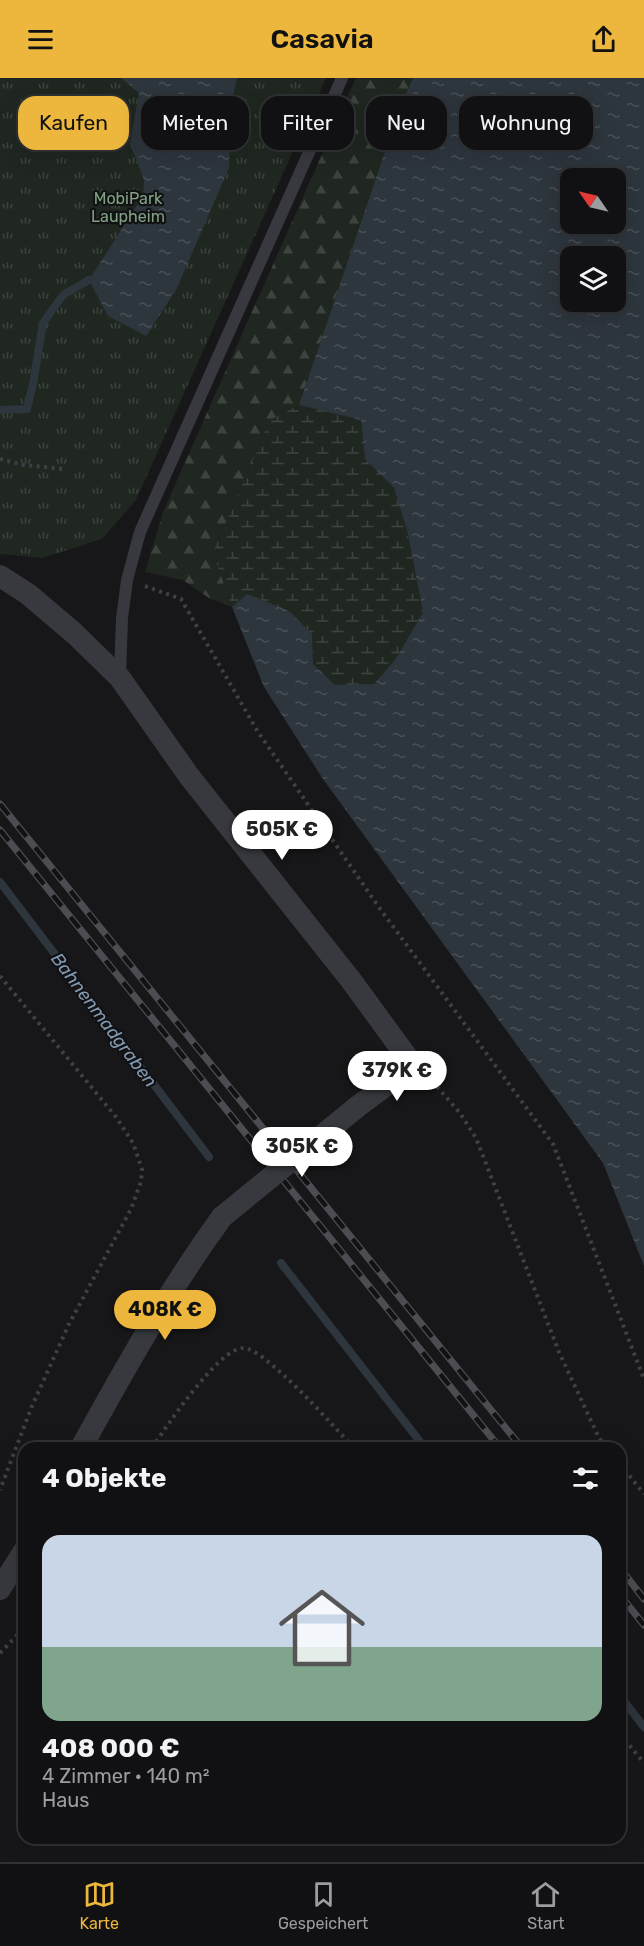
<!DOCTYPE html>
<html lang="de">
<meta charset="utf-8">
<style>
:root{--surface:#111113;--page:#1e1f21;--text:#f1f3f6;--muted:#9c9da0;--line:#303133;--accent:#ecb73c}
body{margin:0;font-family:Rubik,sans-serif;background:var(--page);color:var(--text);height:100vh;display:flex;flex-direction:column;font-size:22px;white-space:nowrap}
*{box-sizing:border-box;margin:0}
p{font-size:20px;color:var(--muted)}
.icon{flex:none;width:33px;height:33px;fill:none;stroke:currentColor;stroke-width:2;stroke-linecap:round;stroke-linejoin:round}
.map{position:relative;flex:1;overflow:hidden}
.panel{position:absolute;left:18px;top:1364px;width:608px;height:402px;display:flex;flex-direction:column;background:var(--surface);border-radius:18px;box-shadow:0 6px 24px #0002,0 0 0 2px var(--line)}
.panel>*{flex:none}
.top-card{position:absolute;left:18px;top:18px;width:609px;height:54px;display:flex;gap:12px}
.needle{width:39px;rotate:304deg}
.tools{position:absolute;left:560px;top:90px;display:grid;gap:12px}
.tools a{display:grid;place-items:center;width:66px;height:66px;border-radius:12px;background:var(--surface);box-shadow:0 6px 24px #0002,0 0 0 2px var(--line);font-size:30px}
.price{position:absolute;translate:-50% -51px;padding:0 14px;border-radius:21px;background:#fff;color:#222;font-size:20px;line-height:39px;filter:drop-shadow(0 2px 3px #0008)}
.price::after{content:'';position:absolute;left:50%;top:36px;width:18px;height:14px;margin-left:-9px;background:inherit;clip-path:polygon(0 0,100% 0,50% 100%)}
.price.on{background:var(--accent);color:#111}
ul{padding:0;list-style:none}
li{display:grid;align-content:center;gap:12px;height:318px;padding:0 24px}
li span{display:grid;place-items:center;height:186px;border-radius:18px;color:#555}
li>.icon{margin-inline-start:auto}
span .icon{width:108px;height:108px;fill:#fffc;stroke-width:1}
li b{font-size:26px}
h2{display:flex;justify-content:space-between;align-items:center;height:72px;padding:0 24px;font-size:26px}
.tag{padding:0 21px;border-radius:18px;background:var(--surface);box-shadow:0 6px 24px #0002,0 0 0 2px var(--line);font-size:21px;line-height:54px}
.tag.on{background:var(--accent);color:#111}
header{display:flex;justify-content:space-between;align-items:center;height:78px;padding:0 24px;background:var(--accent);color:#111;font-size:27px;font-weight:600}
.dock{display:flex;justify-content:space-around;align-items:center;height:84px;border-top:2px solid var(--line);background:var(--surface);font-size:16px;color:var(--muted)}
.dock a{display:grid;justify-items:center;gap:3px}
.dock .on{color:var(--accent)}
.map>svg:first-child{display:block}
</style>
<header><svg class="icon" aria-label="menu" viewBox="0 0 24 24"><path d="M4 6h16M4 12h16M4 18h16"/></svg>Casavia<svg class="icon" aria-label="share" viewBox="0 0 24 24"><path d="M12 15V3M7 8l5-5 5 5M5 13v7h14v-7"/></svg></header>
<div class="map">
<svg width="644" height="1784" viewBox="0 0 644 1784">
<defs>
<pattern id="grass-tufts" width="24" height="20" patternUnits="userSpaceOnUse" patternTransform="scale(1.5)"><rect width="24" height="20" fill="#1f2720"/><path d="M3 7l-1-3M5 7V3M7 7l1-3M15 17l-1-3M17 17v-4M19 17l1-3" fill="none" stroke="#3d443e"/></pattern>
<pattern id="forest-firs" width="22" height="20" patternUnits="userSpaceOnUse" patternTransform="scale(1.5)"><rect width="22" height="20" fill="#1f2720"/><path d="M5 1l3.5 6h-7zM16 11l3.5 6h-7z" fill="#3d443e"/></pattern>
<pattern id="wetland-marsh" width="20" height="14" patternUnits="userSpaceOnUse" patternTransform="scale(1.5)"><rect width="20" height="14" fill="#1f2720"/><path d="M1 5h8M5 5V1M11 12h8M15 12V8" fill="none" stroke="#3d443e"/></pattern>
<pattern id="water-ripples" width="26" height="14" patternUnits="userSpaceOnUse" patternTransform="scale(1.5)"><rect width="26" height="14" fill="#2d353d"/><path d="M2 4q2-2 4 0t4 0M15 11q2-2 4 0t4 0" fill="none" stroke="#495057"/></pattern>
</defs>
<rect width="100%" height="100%" fill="#171719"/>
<path fill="url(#grass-tufts)" d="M0,0h326l-190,422 -34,39 -60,19 -42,-4z"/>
<path fill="url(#forest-firs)" d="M356,0h57l-13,29 -101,298 -29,16 -57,131 19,55 -23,-9 -26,-18 -38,-8 18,-60z"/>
<path fill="url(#wetland-marsh)" d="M299,327l62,14 4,40 29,29 13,42 16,82 -28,48 -21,25h-39l-22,-21 -1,-30 -65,-40 -15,13 -19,-55 57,-132z"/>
<path fill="url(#water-ripples)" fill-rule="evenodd" d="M121,0h116l-6,27 -2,63 -53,122 -30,46 -38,-20 -19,-36 54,-84 1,-16 -14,-36 9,-51z
M413,0h231v1188l-41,-103 -280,-384 -59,-92 -32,-80 15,-13 42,17 23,23 1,30 22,21 39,-1 21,-24 28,-48 -16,-82 -13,-42 -29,-29 -4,-39 -62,-15 101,-298zM570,100h45v46h-45zM570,178h45v46h-45z"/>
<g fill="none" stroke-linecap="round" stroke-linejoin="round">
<path stroke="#2d353d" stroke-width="8" d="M0,332l27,-1 6,-25 10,-61 20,-28 26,-15
M0,804l209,275
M281,1185l144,185
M620,1618l24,31"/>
<path stroke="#3e4045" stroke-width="4" stroke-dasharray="3 4.5" stroke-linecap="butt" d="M0,381l24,6 39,4
M145,508l36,13 77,133 120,174 175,238 91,235
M0,898l116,141 17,26 9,26 -1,13 -10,27 -62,115 -37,82 -32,84
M432,1003l28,32 16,25 83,214 40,86 7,10
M152,1370c14,-21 67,-100 91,-100 21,-1 93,81 111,100
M620,1386l24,30
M0,1575l24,-25
M620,1656l24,29"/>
<path stroke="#38393e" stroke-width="12" d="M120,599l2,-59 5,-38 13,-48 202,-454"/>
<path stroke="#38393e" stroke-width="22" d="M0,498l28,18 47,40 45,44 69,98 161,203 63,86 -56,42
M81,1370c44,-80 88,-158 141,-231
M0,1511l24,-38"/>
<g stroke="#4b4d53" stroke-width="7">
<path id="rail" d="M0,726l522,644
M0,752l500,618
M620,1490l24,31
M620,1517l24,30"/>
</g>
<use href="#rail" stroke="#121214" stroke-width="4.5" stroke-dasharray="14" stroke-linecap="butt"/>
<path stroke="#38393e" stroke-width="22" d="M222,1139l135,-110"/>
</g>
<g text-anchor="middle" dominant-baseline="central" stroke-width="4.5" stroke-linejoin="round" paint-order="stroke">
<g font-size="16" fill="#81a384" stroke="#121214">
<text x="128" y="120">MobiPark<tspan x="128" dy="18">Laupheim</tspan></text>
</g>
<g font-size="18" font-style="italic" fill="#829ab2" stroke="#121214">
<text transform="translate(104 942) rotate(53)">Bahnenmadgraben</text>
</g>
</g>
</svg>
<div class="tools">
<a><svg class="needle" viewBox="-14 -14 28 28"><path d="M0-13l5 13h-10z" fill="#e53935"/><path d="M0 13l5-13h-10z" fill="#9c9da0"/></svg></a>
<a><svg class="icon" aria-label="layers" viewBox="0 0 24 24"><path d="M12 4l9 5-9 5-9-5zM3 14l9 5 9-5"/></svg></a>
</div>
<b class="price" style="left:282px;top:783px">505K €</b>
<b class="price" style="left:397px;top:1024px">379K €</b>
<b class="price" style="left:302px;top:1100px">305K €</b>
<b class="price on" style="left:165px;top:1263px">408K €</b>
<div class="top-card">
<a class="tag on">Kaufen</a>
<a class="tag">Mieten</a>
<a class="tag">Filter</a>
<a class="tag">Neu</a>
<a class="tag">Wohnung</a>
</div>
<section class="panel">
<h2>4 Objekte<svg class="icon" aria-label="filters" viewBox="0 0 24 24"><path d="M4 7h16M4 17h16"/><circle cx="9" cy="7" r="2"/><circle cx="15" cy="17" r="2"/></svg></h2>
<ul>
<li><span style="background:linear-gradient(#c9d6e8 60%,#7fa58c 0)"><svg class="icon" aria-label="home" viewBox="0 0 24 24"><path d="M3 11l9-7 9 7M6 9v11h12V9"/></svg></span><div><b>408 000 €</b><p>4 Zimmer · 140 m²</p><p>Haus</p></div></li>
</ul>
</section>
</div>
<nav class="dock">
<a class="on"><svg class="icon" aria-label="map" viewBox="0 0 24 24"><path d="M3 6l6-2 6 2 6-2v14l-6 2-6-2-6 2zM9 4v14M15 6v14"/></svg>Karte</a>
<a><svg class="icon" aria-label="saved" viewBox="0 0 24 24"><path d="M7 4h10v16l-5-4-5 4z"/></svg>Gespeichert</a>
<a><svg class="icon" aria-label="home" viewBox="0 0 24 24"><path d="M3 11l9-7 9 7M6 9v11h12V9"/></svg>Start</a>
</nav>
